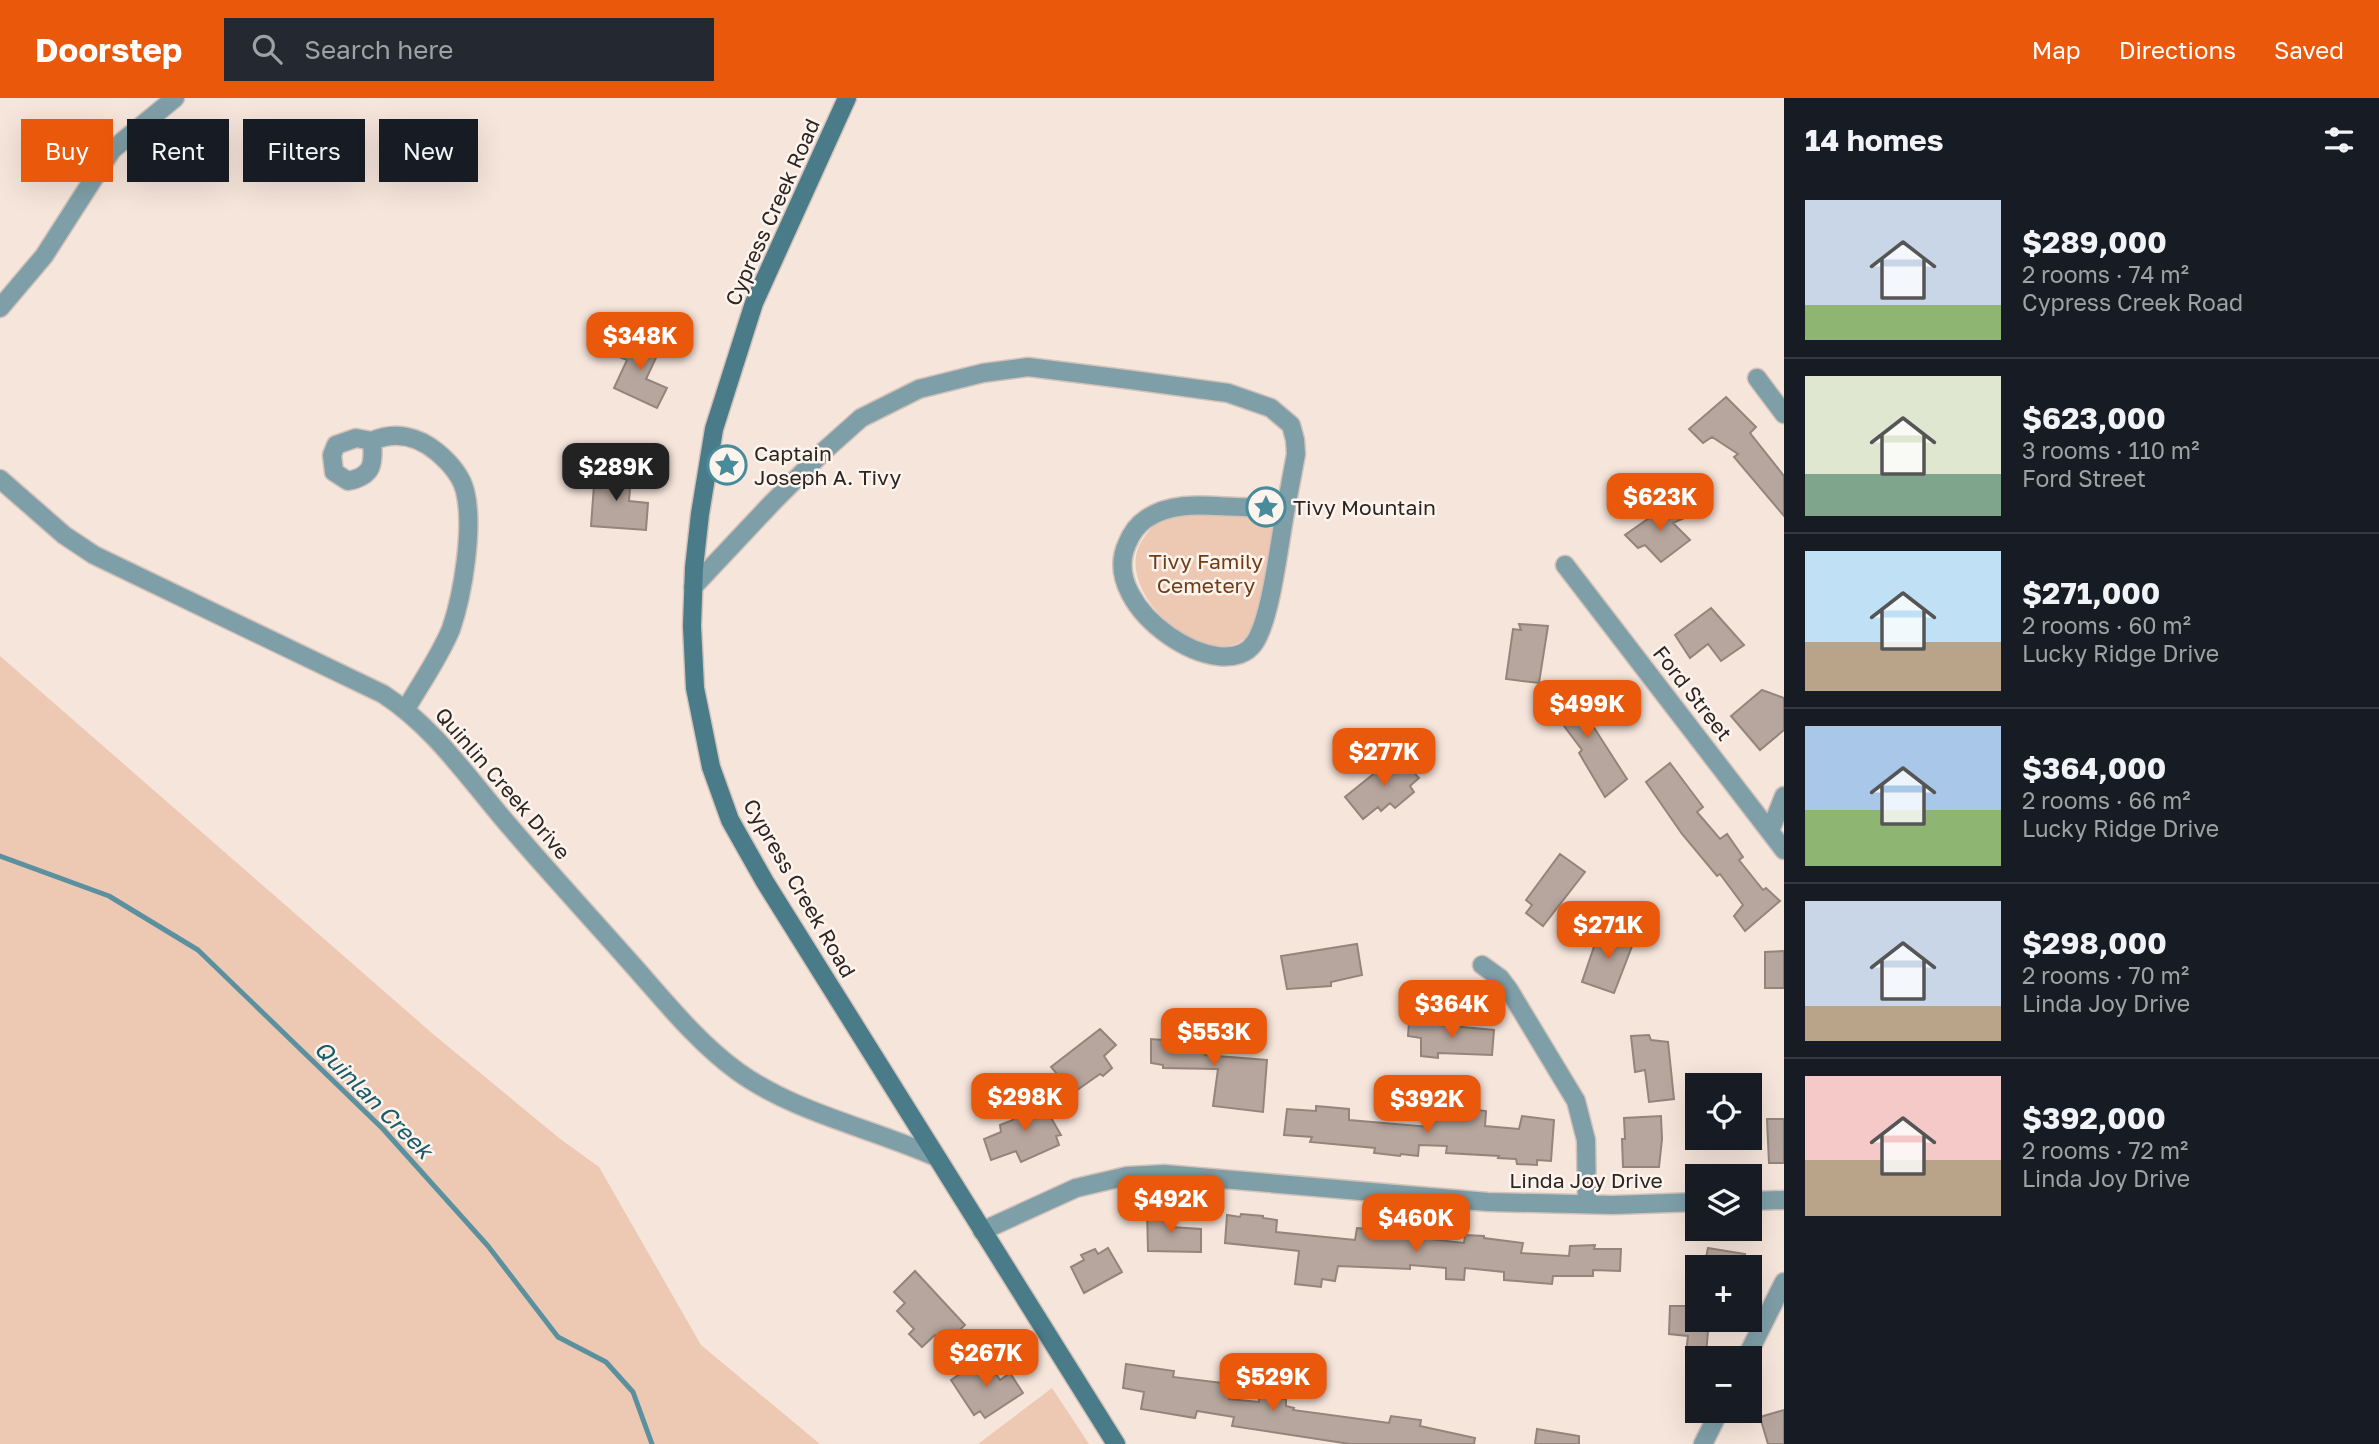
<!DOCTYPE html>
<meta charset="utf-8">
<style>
:root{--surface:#171b24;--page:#242831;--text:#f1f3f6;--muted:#9ea1a6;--line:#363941;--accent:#ea580c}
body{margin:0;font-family:"Golos Text",sans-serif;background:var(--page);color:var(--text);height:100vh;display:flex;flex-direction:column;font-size:26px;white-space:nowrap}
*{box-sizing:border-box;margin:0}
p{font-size:23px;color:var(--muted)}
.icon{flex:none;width:38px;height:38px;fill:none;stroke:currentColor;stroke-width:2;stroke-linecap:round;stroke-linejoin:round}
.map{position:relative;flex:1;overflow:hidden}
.panel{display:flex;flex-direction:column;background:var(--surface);width:595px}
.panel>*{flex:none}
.guide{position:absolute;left:21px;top:21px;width:665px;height:63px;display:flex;gap:14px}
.buttons{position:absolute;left:1685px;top:975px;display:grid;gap:14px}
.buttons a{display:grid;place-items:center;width:77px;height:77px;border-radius:0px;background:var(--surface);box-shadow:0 7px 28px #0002;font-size:35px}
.price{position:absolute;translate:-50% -60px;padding:0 16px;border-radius:14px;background:var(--accent);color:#fff;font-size:23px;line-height:46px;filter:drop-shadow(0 2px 4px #0008)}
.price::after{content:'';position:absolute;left:50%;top:42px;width:21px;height:16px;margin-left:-10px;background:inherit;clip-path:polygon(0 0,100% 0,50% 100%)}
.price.selected{background:#222;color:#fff}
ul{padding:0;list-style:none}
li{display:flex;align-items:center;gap:21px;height:175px;padding:0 21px}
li+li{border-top:2px solid var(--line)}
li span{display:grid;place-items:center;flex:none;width:196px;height:140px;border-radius:0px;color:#555}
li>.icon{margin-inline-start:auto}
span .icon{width:84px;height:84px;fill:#fffc;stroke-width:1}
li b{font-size:30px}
h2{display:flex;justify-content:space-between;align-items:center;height:84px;padding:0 21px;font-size:30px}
.chip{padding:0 24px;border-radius:0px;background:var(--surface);box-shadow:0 7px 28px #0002;font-size:24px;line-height:63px}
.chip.selected{background:var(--accent);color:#fff}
header{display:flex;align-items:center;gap:42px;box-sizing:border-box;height:98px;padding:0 35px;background:var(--accent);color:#fff}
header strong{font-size:33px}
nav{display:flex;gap:38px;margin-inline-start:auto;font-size:24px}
.search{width:490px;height:63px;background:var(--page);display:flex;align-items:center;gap:18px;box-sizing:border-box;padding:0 24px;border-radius:0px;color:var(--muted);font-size:26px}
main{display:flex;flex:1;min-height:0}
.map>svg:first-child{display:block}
</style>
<header>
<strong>Doorstep</strong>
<div class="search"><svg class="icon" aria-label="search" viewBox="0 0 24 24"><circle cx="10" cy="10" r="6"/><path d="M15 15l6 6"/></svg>Search here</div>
<nav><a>Map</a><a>Directions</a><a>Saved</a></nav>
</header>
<main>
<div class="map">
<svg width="1784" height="1346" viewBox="0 0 1784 1346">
<rect width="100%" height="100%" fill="#f6e5db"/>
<path fill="#edc8b3" d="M1208,412h71c-5,33 -10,99 -30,124 -38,46 -142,-44 -106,-95 4,-6 11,-15 18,-19 14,-7 33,-7 47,-10z
M0,558l433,378 126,104 40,29 102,178 119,99h-820z
M1052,1290l37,56h-111z"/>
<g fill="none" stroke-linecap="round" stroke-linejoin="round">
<path stroke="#5b919f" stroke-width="5" d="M0,758l109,40 89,54 185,179 105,117 70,91 48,25 27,30 19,52"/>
</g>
<path fill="#b7a69d" stroke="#94847b" stroke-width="2" d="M640,237l22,10 -16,34 21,9 -10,20 -43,-20 13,-28 -8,-3 9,-18 8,4z
M1726,299l30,30 -6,6 34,43v40l-50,-59 4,-3 -26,-17 -9,6 -14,-14z
M595,373l36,3 -2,27 19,2 -2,27 -55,-4z
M1672,404l12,16 -11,5 17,17 -29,22 -16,-17 -7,3 -13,-13z
M1711,510l33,37 -23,16 -13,-17 -18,14 -15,-23z
M1519,526l29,2 -9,57 -33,-4 7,-50 8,1z
M1564,587l31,34 -4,4 36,56 -22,18 -26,-44 3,-3 -36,-48z
M1762,592l22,8v32l-24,20 -29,-34z
M1397,657l22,23 -9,8 4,6 -19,16 -5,-5 -9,8 -3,-4 -15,12 -18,-22z
M1670,665l33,44 -6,5 23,27 7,-5 16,23 -4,3 24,30 3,-2 14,13 -35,30 -11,-15 9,-11 -23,-31 -3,2 -35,-42 -36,-52z
M1560,756l25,18 -42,54 -17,-13 6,-8 -6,-5z
M1600,831l34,12 -20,52 -32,-11z
M1357,846l5,31 -31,7v4l-44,3 -6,-33z
M1784,853v37h-19v-36z
M1409,924l85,8 -2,25 -54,-2v5l-17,-2v-18l-13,-2z
M1192,927h13v30l62,5 -4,52 -50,-6 5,-37 -55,-1v-3l-12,-2v-24l12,1v-10h28z
M1100,931l16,16 -12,11 8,12 -9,8 -3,-2 -27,19 -22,-26z
M1649,937l2,5 17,2 6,57 -25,3 -4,-32 -10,2 -4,-36z
M1039,999l22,38 -5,1 3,9 -38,17 -5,-11 -25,9 -7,-21 17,-7 -1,-7 13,-5 -3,-7 13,-3 -1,-5z
M1316,1008l33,3v11l81,7v-10l32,2 2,-11 22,3 -1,15 34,3 3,-13 32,4 -3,41 -14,-1v5l-20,-1 -1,-5 -18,-1 1,-2 -53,-3 1,-7 -28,-1 -1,11 -17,-2 -1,2 -26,-3 1,-5 -65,-6 2,-5 -28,-2 3,-26 29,2z
M1661,1018l1,23 -3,28h-36l-1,-28h3l-1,-21z
M1767,1021h17v44h-15z
M1170,1113l1,16 30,2v23l-53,-1 -1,-39z
M1241,1116l22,2v2l14,2 -1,12 79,8 2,-12 23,2 -1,4 32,1v2l53,6 1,-8 19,1v2l39,5 -2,10 48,3 1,-10 25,-1 -1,4h27l-1,22 -27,-1v6h-40l-1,8 -48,-4v-8l-39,-4 -1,12 -18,-1v-11l-36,-3v4l-72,-3 -3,15 -13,-2 -1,8 -26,-3 4,-33 -74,-8 2,-28 13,2z
M1108,1150l14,24 -38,21 -13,-26 13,-7 -3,-5 14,-6 3,5z
M1708,1150l37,6 -3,13h-38z
M915,1173l50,54 -21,19 -9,-9 -13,12 -13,-13 5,-5 -17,-18 8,-8 -11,-11z
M1670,1208h28v14h11l-3,34 -20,-1 2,-17 -19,-2z
M985,1259l15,23 10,-7 13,20 -38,25 -5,-7 -6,4 -23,-35z
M1126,1266l48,7 -1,6 57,7 -1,15 30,3v-5l27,2v7l8,2 -1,2 96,13 2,-7 30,4 -1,6 55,12 -1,6h-124l-118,-18 2,-9 -37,-6 -2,7 -54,-9 3,-17 -21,-4z
M1784,1312v34h-16l-8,-27z
M1537,1331l42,7v8h-44z"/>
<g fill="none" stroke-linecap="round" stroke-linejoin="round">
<g stroke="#d2c2ba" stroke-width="21">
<path id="street" d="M0,210l44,-52 68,-106 63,-52
M1757,280l27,36
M356,340l16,3c2,23 1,35 -24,40l-14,-9 -2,-17 4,-10z
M372,343c23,-10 46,-5 65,11 12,10 24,23 28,39 9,36 -2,103 -14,138 -11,27 -30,54 -45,80
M0,381l64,56 30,20 289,139c48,31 81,78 117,121 42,50 87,98 130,147 34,38 66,79 107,109 58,42 134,57 199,86
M1287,404c-7,33 -15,114 -32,140 -30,48 -158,-33 -128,-98 4,-10 10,-19 19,-25 32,-22 74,-10 109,-12 11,-1 21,-3 32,-5z
M1565,467l219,285
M693,489l79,-84 52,-52 37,-33 58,-29 64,-16 45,-6 104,13 96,13 43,15 20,17 4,15 1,14 -9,48
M1770,733l14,-35
M1482,867l18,13 9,12 67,111 10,39 1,64
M1750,1103l34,-1
M982,1133l94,-43 51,-12 37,-2 324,28 125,3 85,-3
M1746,1260l38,-76
M1703,1346l17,-34"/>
</g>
<g stroke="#d2c2ba" stroke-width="21">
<path id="secondary" d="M847,0l-93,205 -40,126 -14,85 -6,54 -2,58 3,62 16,79 19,53 35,62 351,562"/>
</g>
<use href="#street" stroke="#7f9fa8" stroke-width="18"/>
<use href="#secondary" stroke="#497b88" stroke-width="18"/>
</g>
<defs>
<g id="sight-ring" transform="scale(2.0125)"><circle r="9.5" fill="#fef4ee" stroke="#488b9b" stroke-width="1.5"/><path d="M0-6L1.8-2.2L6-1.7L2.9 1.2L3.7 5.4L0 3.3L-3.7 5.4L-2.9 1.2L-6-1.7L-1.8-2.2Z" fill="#488b9b"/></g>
</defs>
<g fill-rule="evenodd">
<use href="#sight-ring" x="727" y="367"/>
<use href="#sight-ring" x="1266" y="409"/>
</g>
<g text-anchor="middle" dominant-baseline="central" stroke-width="5" stroke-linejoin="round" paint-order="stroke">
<g font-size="21" fill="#2c2522" stroke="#fef4ee">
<text transform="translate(772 114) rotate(-66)">Cypress Creek Road</text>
<text transform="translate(1693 595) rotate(52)">Ford Street</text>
<text transform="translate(503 685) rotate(49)">Quinlin Creek Drive</text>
<text transform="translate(800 790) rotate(60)">Cypress Creek Road</text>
<text x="1586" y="1082">Linda Joy Drive</text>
</g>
<g font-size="21" fill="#2c2522" stroke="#fef4ee" text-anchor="start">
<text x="754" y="355">Captain<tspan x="754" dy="24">Joseph A. Tivy</tspan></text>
<text x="1293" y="409">Tivy Mountain</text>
</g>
<g font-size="21" fill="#713b14" stroke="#fef4ee">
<text x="1206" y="463">Tivy Family<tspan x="1206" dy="24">Cemetery</tspan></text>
</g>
<g font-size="23" font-style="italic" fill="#185b6a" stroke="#fef4ee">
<text transform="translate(374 1001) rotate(45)">Quinlan Creek</text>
</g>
</g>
</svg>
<div class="buttons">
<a><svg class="icon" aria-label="locate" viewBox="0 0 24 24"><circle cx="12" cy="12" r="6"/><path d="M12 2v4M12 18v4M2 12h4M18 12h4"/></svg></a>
<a><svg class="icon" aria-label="layers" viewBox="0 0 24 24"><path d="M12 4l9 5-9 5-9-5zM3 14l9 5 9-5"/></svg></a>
<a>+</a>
<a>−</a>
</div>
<b class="price" style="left:640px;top:274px">$348K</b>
<b class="price selected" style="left:616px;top:405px">$289K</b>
<b class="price" style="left:1660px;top:435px">$623K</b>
<b class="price" style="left:1587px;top:642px">$499K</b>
<b class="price" style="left:1384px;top:690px">$277K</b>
<b class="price" style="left:1608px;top:863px">$271K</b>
<b class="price" style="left:1452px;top:942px">$364K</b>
<b class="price" style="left:1214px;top:970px">$553K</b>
<b class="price" style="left:1025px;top:1035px">$298K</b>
<b class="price" style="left:1427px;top:1037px">$392K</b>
<b class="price" style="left:1171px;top:1137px">$492K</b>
<b class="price" style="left:1416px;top:1156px">$460K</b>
<b class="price" style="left:986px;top:1291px">$267K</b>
<b class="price" style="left:1273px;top:1315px">$529K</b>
<div class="guide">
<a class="chip selected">Buy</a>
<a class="chip">Rent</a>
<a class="chip">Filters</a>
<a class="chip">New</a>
</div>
</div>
<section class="panel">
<h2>14 homes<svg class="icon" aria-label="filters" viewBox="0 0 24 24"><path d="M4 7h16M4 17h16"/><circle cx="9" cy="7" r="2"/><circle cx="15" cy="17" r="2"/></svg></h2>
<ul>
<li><span style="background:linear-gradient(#c9d6e8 75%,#8fb573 0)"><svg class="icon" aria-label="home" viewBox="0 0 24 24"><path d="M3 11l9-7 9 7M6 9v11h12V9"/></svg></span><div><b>$289,000</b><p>2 rooms · 74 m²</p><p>Cypress Creek Road</p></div></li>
<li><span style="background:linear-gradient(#dfe7d0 70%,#7fa58c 0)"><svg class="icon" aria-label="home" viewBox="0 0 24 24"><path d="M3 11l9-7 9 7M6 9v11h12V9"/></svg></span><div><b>$623,000</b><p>3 rooms · 110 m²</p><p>Ford Street</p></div></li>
<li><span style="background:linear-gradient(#bfe0f5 65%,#b9a48a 0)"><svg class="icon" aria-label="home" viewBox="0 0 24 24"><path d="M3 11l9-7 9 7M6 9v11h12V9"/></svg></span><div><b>$271,000</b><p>2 rooms · 60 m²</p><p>Lucky Ridge Drive</p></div></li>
<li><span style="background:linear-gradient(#a9c7e8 60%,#8fb573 0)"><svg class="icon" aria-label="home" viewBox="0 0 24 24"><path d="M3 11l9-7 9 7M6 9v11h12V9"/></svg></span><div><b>$364,000</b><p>2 rooms · 66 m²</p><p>Lucky Ridge Drive</p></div></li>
<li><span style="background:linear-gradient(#c9d6e8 75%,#b9a48a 0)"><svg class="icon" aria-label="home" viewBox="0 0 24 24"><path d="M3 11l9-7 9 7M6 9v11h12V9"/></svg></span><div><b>$298,000</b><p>2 rooms · 70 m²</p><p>Linda Joy Drive</p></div></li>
<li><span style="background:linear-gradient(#f6c9c9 60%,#b9a48a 0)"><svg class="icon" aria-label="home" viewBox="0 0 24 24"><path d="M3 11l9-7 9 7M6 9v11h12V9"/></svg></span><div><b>$392,000</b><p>2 rooms · 72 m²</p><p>Linda Joy Drive</p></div></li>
</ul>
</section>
</main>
